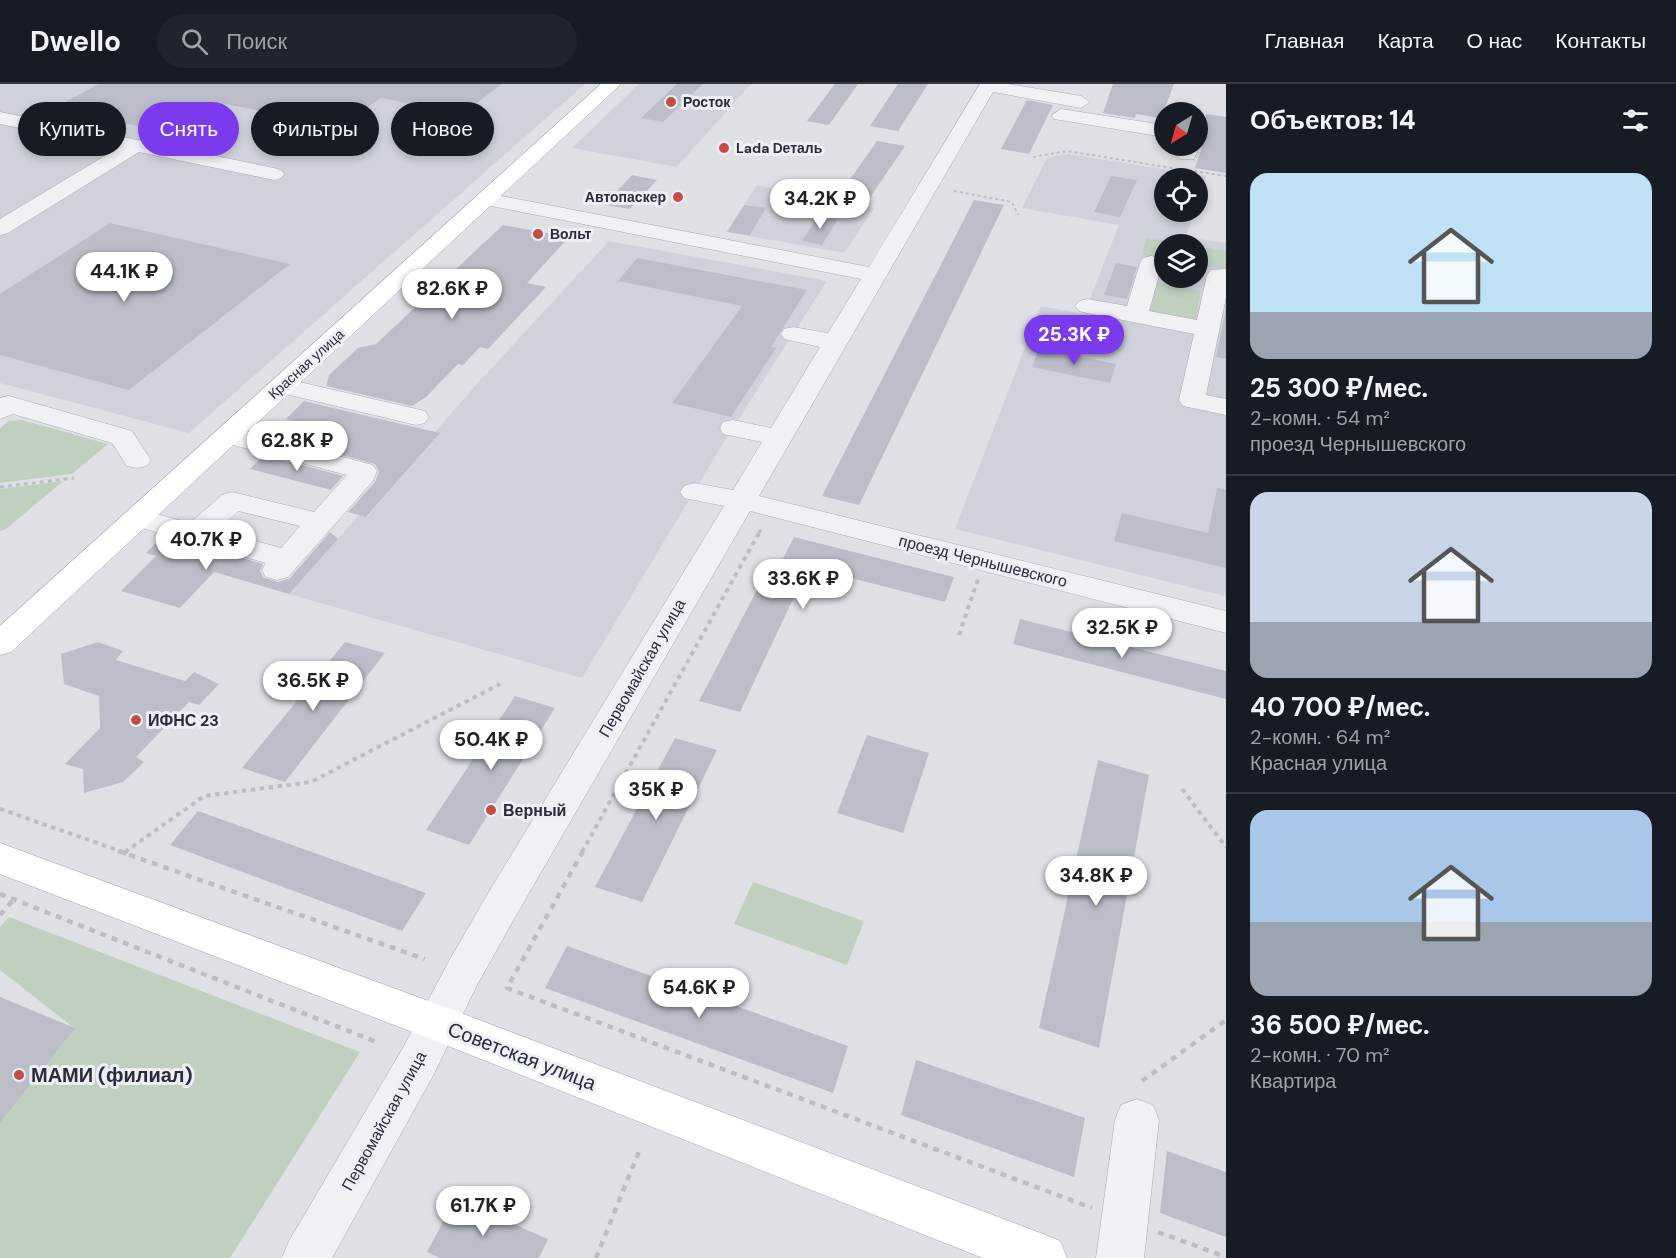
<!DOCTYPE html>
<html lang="ru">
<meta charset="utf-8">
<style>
:root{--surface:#171b24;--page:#20242c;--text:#f1f3f6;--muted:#9ea1a6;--line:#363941;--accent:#7c3aed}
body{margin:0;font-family:"DM Sans",sans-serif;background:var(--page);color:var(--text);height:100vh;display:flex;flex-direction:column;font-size:22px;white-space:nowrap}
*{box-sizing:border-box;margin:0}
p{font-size:20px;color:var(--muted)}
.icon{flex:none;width:33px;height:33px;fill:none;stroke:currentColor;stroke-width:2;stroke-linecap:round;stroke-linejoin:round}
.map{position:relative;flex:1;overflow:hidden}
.sheet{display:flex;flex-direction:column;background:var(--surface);width:450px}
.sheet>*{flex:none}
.top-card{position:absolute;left:18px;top:18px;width:570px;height:54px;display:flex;gap:12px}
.needle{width:39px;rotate:217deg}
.buttons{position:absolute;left:1154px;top:18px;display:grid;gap:12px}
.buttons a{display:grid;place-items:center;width:54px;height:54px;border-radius:50%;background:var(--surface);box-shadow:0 3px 9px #0003;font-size:30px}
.price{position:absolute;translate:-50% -51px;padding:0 14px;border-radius:21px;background:#fff;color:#222;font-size:20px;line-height:39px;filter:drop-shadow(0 2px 3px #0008)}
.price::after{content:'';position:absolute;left:50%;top:36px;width:18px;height:14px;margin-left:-9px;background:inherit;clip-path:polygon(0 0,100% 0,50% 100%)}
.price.on{background:var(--accent);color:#fff}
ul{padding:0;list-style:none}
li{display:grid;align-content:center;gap:12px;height:318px;padding:0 24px}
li+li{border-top:2px solid var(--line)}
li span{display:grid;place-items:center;height:186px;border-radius:18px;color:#555}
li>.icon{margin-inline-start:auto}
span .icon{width:108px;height:108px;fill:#fffc;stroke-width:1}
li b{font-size:26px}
h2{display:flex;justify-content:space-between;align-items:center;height:72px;padding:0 24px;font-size:26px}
.tag{padding:0 21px;border-radius:27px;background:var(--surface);box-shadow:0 3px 9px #0003;font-size:21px;line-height:54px}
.tag.on{background:var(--accent);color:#fff}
header{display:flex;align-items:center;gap:36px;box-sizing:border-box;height:84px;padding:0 30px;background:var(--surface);border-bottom:2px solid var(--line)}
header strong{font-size:28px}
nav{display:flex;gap:33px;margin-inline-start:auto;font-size:21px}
.search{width:420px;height:54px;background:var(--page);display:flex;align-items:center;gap:15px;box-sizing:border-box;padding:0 21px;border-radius:33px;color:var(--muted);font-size:22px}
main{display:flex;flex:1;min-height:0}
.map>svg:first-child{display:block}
</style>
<header>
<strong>Dwello</strong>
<div class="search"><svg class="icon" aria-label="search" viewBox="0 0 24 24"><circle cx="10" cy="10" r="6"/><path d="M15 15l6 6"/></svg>Поиск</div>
<nav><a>Главная</a><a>Карта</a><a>О нас</a><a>Контакты</a></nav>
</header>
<main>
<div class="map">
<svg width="1226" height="1174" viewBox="0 0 1226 1174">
<rect width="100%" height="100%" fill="#dee0e6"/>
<path fill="#d0d2db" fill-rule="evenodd" d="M0,0h585l-396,349 -189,-50z
M639,0h112l-74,83 -105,-19z
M1068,70l138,22 -9,27v-25h-33v34h30l-8,25 40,6v353l-271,-67 86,-223 43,8 35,-89 -97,-17 25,-50zM1164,160h33v34h-33z
M757,101l117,23 -30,45 -117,-21z
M609,157l218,40 -103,161 -142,236 -293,-84 70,-79 8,2 72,-83 -4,-2 40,-46z"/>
<path fill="#c0d0bf" d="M1146,154l41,6h-23v15l-22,-4z
M1197,162l29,5v18l-29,-4z
M1154,198l47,9 -6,32 -49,-9z
M22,336l86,24 -36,30 -72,9v-55l9,-7z
M63,397l-57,48 -6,2v-42z
M753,798l111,39 -17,44 -113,-41z
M9,833l351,135 -130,206h-230v-135l74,-95 -74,-58v-43z"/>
<path fill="#bbbec9" d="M98,0h404l-40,30 -81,-16 -41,28 -120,-23 -50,29 -119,-22z
M677,0h26l-40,38 -22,-4z
M835,0h23l-29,41 -22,-4z
M898,0h30l-30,47 -28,-5z
M1113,0h61l-13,34 -25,-4 -1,4 -32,-5z
M1027,16l26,5 -24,49 -28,-5z
M1206,30l20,3v56l-31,-5 7,-21 -2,-4z
M877,57l28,5 -41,60 -29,-5z
M632,91l25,5 -27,29 -26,-4z
M1111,92l26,4 -17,37 -26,-5z
M974,116l30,5 -145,300 -37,-9z
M744,121l22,3 -16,27 -23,-3z
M819,131l19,4 -16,26 -20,-4z
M110,139l180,41 -161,126 -129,-35v-61z
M503,141l66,12 -42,46 19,4 -58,62 -8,-2 -17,18 -5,-1 -32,33 -14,9 -86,-20 3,-11 29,-27 18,-4z
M637,174l170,32 -36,57 5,1 -45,69 -59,-14 70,-97 -124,-25z
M1116,179l21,4 -10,32 -23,-4z
M1226,224v51l-10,-2z
M1039,264l77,16 -6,19 -78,-16z
M304,317l84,20 52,12 -74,84 -18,-5 27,-30 4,-10 -4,-8 -94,-25 17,-17 -12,-3z
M264,371l79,21 -12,14 -81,-21z
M1217,404l9,1v79l-112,-27 8,-28 86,20z
M330,448l8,7 -49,55 -75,-22 -34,36 -59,-17 35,-35 -10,-3 17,-17 100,28 -3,7 4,7 14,4 12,-4z
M794,453l160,40 -9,25 -137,-35 -68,145 -41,-11 60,-115 8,3z
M1020,535l206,52v28l-213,-55z
M98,558l25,9 -7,9 69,21 9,-9 25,12 -20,21 -10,-3 -53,55 8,5 -21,20 -39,11 -1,-24 -18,-5 35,-36 -1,-32 -35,-12 -3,-30z
M345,558l40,11 -100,129 -43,-14z
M515,612l40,12 -86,137 -43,-15z
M867,651l62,18 -26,80 -66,-20z
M675,654l42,12 -75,152 -47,-15z
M1098,676l51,15 -50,273 -60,-20z
M198,727l228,82 -24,38 -232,-86z
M567,862l281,100 -15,47 -288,-105z
M0,913l75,31 -75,95z
M916,976l169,58 -11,59 -173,-62z
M1167,1067l59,21v65l-66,-24z
M455,1115l93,40 -9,19h-99l-13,-6z"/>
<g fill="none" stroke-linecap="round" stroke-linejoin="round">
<g stroke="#a7aab3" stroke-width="1">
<path id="minor" d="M980,0h28l73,12 9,6 -9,6 -88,-16 -234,404 467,115v22l-476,-122 -232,401 -41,73 -43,89 -102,184h-50l7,-17 115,-195 45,-85 41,-71 234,-384 -40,-8 -4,-6 4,-6 10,-3 39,7 29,-48 -39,-8 -3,-6 3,-6 10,-2 38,8 49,-81 -36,-8 -3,-5 3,-5 9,-2 35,6 33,-54 -375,-74 -7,-2 -4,-4 4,-4 7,-2 383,74z
M1061,25l103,16v12l-110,-18 -2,-4z
M0,28l274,56 7,2 3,4 -3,4 -7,2 -135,-28 -131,81 -8,2v-16l118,-71 -118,-24z
M1197,58l3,4 -6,13h-14l-3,-4 3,-9h17z
M1151,172l13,3v14l-4,-1 -11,39 48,9 10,-45 4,-5 15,-1v28l-20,98 20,4v16l-43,-9 -4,-6 15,-66 -107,-21 -8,-2 -4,-5 4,-5 8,-2 40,7 13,-43 3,-5z
M282,294l143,33 4,6 -4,6 -9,2 -143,-34 -4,-5 4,-5z
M9,312l123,35 19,29 -4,6 -10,2 -10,-2 -15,-23 -99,-29 -13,5v-21z
M228,343l145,38 4,6 -4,10 -85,96 -11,3 -11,-3 -4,-7 4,-7 -138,-39 -5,-6 5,-6 10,-3 52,14 32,-28 10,-3 82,20 33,-37 -129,-34 -4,-6 4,-6zM238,427l62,15 -19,22 -64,-18z
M1137,1015l16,6 6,15 -15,138h-48l19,-138 6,-15z"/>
</g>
<g stroke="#9ea2b1" stroke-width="1">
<path id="major" d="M601,0h20l-610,568 -11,3v-29z
M0,759l453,167 590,224 17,7 7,17h-84l-560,-222 -423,-162z"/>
</g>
<path stroke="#bcbec5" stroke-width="2" stroke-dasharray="3 3" stroke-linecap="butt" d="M1033,73l34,-6 105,17
M1194,87l32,5
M954,107l58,11 6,13"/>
<path stroke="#bcbec5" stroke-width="3" stroke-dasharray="4 4" stroke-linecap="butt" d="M0,403l74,-9
M759,449l4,-7"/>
<path stroke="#bcbec5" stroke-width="4" stroke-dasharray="4.5 4.5" stroke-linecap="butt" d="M959,551l19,-56
M1182,705l44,58
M0,725l123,43
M125,768l79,-56 107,-14 189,-98
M582,768l178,-321"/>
<path stroke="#bcbec5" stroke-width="4.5" stroke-dasharray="6 6" stroke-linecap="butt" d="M118,767l307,108
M583,767l-76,137 585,220
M123,770l4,-3
M0,810l379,149
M0,831l14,-16
M1142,997l84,-61
M1158,1148l68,25
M596,1174l44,-109"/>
<use href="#minor" fill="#f0f1f5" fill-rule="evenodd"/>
<use href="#major" fill="#fff" fill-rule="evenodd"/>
</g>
<g fill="#c54d49" stroke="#edeff4" stroke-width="2">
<circle cx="671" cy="18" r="6"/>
<circle cx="724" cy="64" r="6"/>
<circle cx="678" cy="113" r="6"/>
<circle cx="538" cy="150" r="6"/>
<circle cx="136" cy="636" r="6"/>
<circle cx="491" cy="726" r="6"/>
<circle cx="19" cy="991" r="6"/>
</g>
<g text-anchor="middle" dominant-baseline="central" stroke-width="6" stroke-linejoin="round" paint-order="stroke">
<g font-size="14" font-weight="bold" fill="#282c3c" stroke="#edeff4" text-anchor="start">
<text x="683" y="18">Росток</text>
<text x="736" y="64">Lada Dеталь</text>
<text x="666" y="113" text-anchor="end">Автопаскер</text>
<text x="550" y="150">Вольт</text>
</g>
<g font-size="14" fill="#282c3c" stroke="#edeff4">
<text transform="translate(306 280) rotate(-42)">Красная улица</text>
</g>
<g font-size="16" fill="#282c3c" stroke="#edeff4">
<text transform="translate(983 477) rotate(14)">проезд Чернышевского</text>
<text transform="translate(642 584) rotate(-60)">Первомайская улица</text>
<text transform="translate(384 1037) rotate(-61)">Первомайская улица</text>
</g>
<g font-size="16" font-weight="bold" fill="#282c3c" stroke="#edeff4" text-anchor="start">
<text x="148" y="636">ИФНС 23</text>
<text x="503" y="726">Верный</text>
</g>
<g font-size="20" fill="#282c3c" stroke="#edeff4">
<text transform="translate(522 972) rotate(21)">Советская улица</text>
</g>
<g font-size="20" font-weight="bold" fill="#282c3c" stroke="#edeff4" text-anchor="start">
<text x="31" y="991">МАМИ (филиал)</text>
</g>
</g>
</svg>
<div class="buttons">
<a><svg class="needle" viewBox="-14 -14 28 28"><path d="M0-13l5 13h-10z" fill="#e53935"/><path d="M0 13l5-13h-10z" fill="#9ea1a6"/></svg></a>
<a><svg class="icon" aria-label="locate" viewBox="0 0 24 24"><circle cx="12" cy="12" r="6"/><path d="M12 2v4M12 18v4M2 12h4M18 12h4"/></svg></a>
<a><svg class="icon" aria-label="layers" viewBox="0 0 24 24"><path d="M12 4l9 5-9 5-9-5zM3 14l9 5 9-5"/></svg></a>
</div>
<b class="price" style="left:820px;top:146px">34.2K ₽</b>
<b class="price" style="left:124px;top:219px">44.1K ₽</b>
<b class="price" style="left:452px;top:236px">82.6K ₽</b>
<b class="price on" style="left:1074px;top:282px">25.3K ₽</b>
<b class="price" style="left:297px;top:388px">62.8K ₽</b>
<b class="price" style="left:206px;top:487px">40.7K ₽</b>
<b class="price" style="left:803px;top:526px">33.6K ₽</b>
<b class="price" style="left:1122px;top:575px">32.5K ₽</b>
<b class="price" style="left:313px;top:628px">36.5K ₽</b>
<b class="price" style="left:491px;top:687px">50.4K ₽</b>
<b class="price" style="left:656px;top:737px">35K ₽</b>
<b class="price" style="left:1096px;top:823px">34.8K ₽</b>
<b class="price" style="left:699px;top:935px">54.6K ₽</b>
<b class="price" style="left:483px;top:1153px">61.7K ₽</b>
<div class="top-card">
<a class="tag">Купить</a>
<a class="tag on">Снять</a>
<a class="tag">Фильтры</a>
<a class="tag">Новое</a>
</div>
</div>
<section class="sheet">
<h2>Объектов: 14<svg class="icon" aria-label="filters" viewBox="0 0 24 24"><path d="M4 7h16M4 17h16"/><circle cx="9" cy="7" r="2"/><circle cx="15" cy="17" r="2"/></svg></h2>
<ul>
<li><span style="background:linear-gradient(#bfe0f5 75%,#9aa5b1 0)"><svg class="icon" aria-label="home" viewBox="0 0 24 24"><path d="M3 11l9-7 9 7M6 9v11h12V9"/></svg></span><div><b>25 300 ₽/мес.</b><p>2-комн. · 54 m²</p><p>проезд Чернышевского</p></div></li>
<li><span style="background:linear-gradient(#c9d6e8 70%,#9aa5b1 0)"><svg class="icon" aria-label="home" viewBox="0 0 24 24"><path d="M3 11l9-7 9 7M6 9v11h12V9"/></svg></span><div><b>40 700 ₽/мес.</b><p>2-комн. · 64 m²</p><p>Красная улица</p></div></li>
<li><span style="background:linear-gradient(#a9c7e8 60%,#9aa5b1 0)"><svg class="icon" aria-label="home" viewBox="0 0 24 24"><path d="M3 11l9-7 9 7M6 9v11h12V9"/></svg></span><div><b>36 500 ₽/мес.</b><p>2-комн. · 70 m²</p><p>Квартира</p></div></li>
</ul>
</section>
</main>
